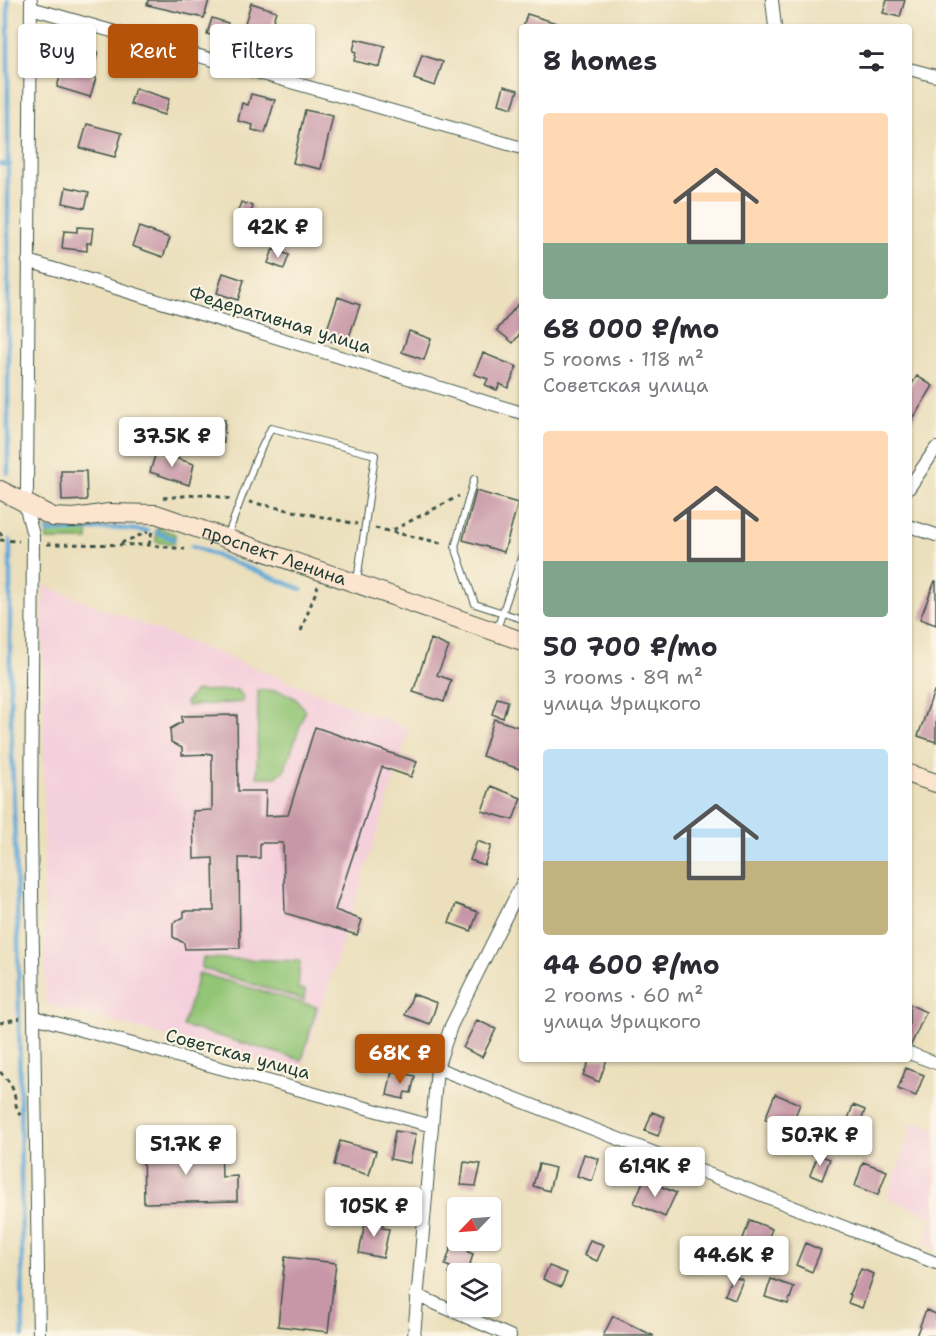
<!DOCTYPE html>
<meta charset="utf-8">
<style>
:root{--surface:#fff;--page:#f2f2f3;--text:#2b2b33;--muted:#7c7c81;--accent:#b45309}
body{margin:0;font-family:"Shantell Sans",sans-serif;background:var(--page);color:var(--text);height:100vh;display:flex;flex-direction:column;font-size:22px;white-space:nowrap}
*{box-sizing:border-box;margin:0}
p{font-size:20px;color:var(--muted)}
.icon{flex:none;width:33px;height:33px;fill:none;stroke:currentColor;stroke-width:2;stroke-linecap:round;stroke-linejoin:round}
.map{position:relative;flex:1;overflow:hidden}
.sheet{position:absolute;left:519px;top:24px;width:393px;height:1038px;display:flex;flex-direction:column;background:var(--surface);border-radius:6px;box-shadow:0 2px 4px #0004}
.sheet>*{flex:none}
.top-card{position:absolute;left:18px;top:24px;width:411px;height:54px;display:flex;gap:12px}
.needle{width:39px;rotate:245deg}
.buttons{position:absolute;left:447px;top:1197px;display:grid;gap:12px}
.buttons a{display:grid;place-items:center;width:54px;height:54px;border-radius:6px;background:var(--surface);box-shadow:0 2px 4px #0004;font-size:30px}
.price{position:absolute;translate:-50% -51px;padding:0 14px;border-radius:6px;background:#fff;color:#222;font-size:20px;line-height:39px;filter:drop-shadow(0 2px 3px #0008)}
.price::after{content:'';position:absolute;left:50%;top:36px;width:18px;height:14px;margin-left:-9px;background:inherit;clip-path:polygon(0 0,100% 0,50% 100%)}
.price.current{background:var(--accent);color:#fff}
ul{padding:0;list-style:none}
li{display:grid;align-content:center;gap:12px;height:318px;padding:0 24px}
li span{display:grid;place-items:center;height:186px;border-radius:6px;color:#555}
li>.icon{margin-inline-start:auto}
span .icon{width:108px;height:108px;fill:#fffc;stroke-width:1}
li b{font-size:26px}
h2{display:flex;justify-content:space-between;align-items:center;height:72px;padding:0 24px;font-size:26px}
.pill{padding:0 21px;border-radius:6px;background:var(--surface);box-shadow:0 2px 4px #0004;font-size:21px;line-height:54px}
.pill.current{background:var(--accent);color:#fff}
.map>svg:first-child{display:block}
</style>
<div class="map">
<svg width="936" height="1336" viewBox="0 0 936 1336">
<rect width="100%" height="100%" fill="#fcf5e5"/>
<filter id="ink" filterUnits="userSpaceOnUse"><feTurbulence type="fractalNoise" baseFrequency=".0167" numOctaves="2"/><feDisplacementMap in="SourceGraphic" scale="12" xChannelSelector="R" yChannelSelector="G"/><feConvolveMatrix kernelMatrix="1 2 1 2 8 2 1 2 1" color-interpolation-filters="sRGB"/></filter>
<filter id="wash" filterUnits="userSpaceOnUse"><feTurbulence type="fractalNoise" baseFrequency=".008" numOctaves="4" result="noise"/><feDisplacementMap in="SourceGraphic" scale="24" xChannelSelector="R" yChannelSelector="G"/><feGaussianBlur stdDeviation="1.35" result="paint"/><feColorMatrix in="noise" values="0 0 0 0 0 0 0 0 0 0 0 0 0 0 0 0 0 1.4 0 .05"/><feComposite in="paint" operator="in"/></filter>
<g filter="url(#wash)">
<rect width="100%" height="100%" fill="#ebdfbc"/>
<path fill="#f4cfdc" d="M43,585l367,144 -109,343 -256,-68z
M913,1122l23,8v119l-12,-5 9,-27 -45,-19z"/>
<path fill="#92c576" stroke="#588155" stroke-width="1.5" d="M157,527l18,7 -1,10 -18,-2z
M88,528v12h-41l-1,-11z
M237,690l6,6v6l-56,4 -1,-4 9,-11z
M258,690c21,0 36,1 47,21l-20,58 -9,8h-19z
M203,958l97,3 -2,28 7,1 -1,10 -103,-32z
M199,973l118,34 -15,53 -119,-34z"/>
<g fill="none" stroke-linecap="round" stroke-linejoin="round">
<path stroke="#60a8d7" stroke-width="4.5" d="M0,164l10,1
M8,473v-473
M47,532l69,-4 31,3
M156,532l18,7
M10,540v150l8,246 5,400
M192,546l109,43"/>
</g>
<g id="blocks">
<path fill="#c797a7" d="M148,0h61l-5,18 -57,-13z
M887,0h18l-5,17 -17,-4z
M251,3l25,8 -9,30 -25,-8z
M527,14l33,10 -1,3h-36z
M212,18l16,5 -5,16 -16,-5z
M356,39l29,7 -5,21 -26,-6 2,-9 -3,-1z
M70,43l28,9 -7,25 5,1 -6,19 -33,-10z
M422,55l21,7 -8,24 -21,-7z
M504,86l14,4 -6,18 -13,-4z
M135,88l34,11 -5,16 -34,-11z
M251,94l24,6 -10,33 -13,-3 1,-5 -15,-4 4,-18 6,2z
M305,110l28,6 -12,53 -28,-6z
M87,124l35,9 -7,24 -35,-9z
M66,187l23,5 -4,16 -22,-5z
M241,202l12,4 -6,19 -12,-5z
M77,227l16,1 -2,15h-4v8l-25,-3 2,-17 13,1z
M139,227l31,11 -7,19 -31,-11z
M273,249l16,6 -5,14 -16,-6z
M223,273l21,7 -6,20 -21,-7z
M338,297l22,8 -12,35 -6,-3 -2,7 -12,-4 2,-7 -4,-1z
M522,299v32l-9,12 -16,-13z
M409,331l22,8 -7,21 -22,-8z
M483,353l34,14 -9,21 -8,-4 -3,6 -12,-5 3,-6 -14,-5z
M917,376l16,10 -24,39v-37z
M201,419l24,1 -1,23 -24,-1z
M156,452l38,12 -5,21 -39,-13z
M61,471h25l1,29 -25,1z
M476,491l42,12 -14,49 -41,-12z
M935,581h1v44l-16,-6z
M431,639l18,8 -12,28 14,5 -7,22 -31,-10z
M934,691l2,1v50l-18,-6z
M497,698l11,3 -5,17 -11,-4z
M237,715l1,76h28l-1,25 23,-1 27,-88 102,35 -6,15 -29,-10 -47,143 27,10 -5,15 -72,-22 -2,-70h-23v15h-21l1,90 -55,1 -1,-6 -11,-6v-14l11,-6v-6h30l-1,-53 -19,1 -1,-48 19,-1v-56l-30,1v-7l-11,-6 -1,-13 12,-7v-6z
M494,719l28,9v42l-40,-14z
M491,786l30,12 -8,22 -31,-9z
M477,841l14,5 -7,19 -14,-5z
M456,904l22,8 -7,19 -22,-8z
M413,994l24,9 -7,21 -25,-9z
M909,1004l17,8 -15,33h-2z
M477,1020l19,9 -14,28 -19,-9z
M590,1059h17l-8,23 -16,-7z
M906,1068l18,7 -8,21 -18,-7z
M392,1071l23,5 -4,17 -6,-1 -2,7 -16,-4z
M775,1094l25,10 -10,25 -25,-10z
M853,1105l12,5 -7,20 -12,-5z
M652,1112l13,5 -7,19 -13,-5z
M395,1131l21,3 -6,29 -20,-4z
M340,1141l36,10 -7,24 -35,-10z
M221,1146l1,31 15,-1v25l-93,2 -1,-55z
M584,1154l15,5 -7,22 -15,-5z
M818,1155l12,4 -8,21 -12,-5z
M464,1162l17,2 -5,22 -15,-1z
M863,1162l24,9 -9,24 -23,-9z
M539,1164l16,4 -6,23 -16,-5z
M644,1179l32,14 -11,24 -31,-14z
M366,1218l18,3 -2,7 7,1 -6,29 -24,-5z
M750,1220l22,9 -8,20 -7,-3 -4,9 -14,-6z
M590,1240l14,5 -7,16 -13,-6z
M458,1242l12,4 -2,6 5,2 -5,18 -20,2 2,-7 -5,-2 6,-18 5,2z
M805,1243l16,7 -9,22 -16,-7z
M285,1257l51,6 -8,69 -50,-6z
M549,1266l18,7 -6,14 -18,-8z
M861,1269l13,5 -12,34 -14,-5 3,-8 -2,-1z
M732,1276l11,4 -8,19 -10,-4z
M771,1279l23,8 -6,17 -23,-7z
M926,1310l10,4v22h-20z
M613,1316l41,20h-51z"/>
</g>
</g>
<g filter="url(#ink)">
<use href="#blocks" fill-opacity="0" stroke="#3e5548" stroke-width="1.5"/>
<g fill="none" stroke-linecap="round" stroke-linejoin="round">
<g stroke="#3e5548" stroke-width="8">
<path id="lane" d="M474,479l-19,68 20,57 47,15
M227,537l29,-78 15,-31 104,27 -18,126
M497,629l25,-74"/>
</g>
<g stroke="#3e5548" stroke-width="14">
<path id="street" d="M31,0l-4,490 -3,11 9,34 -2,292 8,509
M772,0l3,27
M31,8l491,140
M909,69l27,7
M28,261l494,152
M909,488l27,-40
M909,526l27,9
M34,1017l398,109
M909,1053l27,10
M437,1068l499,195
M416,1295l94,41
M414,1336l23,-268 14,-42 71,-142"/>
</g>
<g stroke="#3e5548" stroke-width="20">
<g id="secondary">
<path id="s1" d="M0,490l53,27 21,1 35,-5 47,1 366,127"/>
<path d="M909,774l27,9"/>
</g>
</g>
<path stroke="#3e5548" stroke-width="3" stroke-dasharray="4.5 4.5" stroke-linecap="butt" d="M163,498l42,-4 25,5
M249,502l108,22
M375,528l70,16
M393,530l66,-34
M0,532l4,8
M0,540l19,1
M121,543l27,-11
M47,544l102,1 36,4
M149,545l3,-14
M301,631l17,-45
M0,1023l20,-5
M0,1072c23,21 9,31 23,47"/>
<use href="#lane" stroke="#fff" stroke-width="6"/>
<use href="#street" stroke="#fff" stroke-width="12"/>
<use href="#secondary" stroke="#fce5cf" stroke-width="18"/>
</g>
</g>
<g text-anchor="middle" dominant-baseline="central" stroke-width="4.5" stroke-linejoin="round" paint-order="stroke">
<g font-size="18" fill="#1f3d34" stroke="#fcf5e5">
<text transform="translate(280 320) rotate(17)">Федеративная улица</text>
<text stroke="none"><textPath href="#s1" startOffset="288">проспект Ленина</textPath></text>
<text transform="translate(238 1054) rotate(15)">Советская улица</text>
</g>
</g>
</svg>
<div class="buttons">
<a><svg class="needle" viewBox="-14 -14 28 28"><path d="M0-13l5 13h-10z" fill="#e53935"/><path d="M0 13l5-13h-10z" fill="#7c7c81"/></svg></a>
<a><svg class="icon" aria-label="layers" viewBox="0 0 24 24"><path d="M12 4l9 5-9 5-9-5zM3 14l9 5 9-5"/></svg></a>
</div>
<b class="price" style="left:278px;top:259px">42K ₽</b>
<b class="price" style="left:172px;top:468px">37.5K ₽</b>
<b class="price current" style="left:400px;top:1085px">68K ₽</b>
<b class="price" style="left:820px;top:1167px">50.7K ₽</b>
<b class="price" style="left:186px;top:1176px">51.7K ₽</b>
<b class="price" style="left:655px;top:1198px">61.9K ₽</b>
<b class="price" style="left:374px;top:1238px">105K ₽</b>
<b class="price" style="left:734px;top:1287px">44.6K ₽</b>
<div class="top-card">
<a class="pill">Buy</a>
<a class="pill current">Rent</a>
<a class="pill">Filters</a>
</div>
<section class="sheet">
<h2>8 homes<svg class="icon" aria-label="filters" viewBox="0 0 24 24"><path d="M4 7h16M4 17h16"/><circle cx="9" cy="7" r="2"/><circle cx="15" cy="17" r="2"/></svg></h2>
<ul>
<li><span style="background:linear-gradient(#ffd9b3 70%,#7fa58c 0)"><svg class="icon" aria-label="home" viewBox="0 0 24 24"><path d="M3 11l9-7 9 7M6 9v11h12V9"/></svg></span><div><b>68 000 ₽/mo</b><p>5 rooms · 118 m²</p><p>Советская улица</p></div></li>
<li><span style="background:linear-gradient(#ffd9b3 70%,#7fa58c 0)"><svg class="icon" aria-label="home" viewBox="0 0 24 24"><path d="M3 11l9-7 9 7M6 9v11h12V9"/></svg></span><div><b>50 700 ₽/mo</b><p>3 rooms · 89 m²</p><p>улица Урицкого</p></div></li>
<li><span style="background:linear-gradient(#bfe0f5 60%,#c2b280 0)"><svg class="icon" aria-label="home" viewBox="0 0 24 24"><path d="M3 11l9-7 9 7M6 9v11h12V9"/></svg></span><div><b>44 600 ₽/mo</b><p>2 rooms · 60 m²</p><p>улица Урицкого</p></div></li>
</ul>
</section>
</div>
